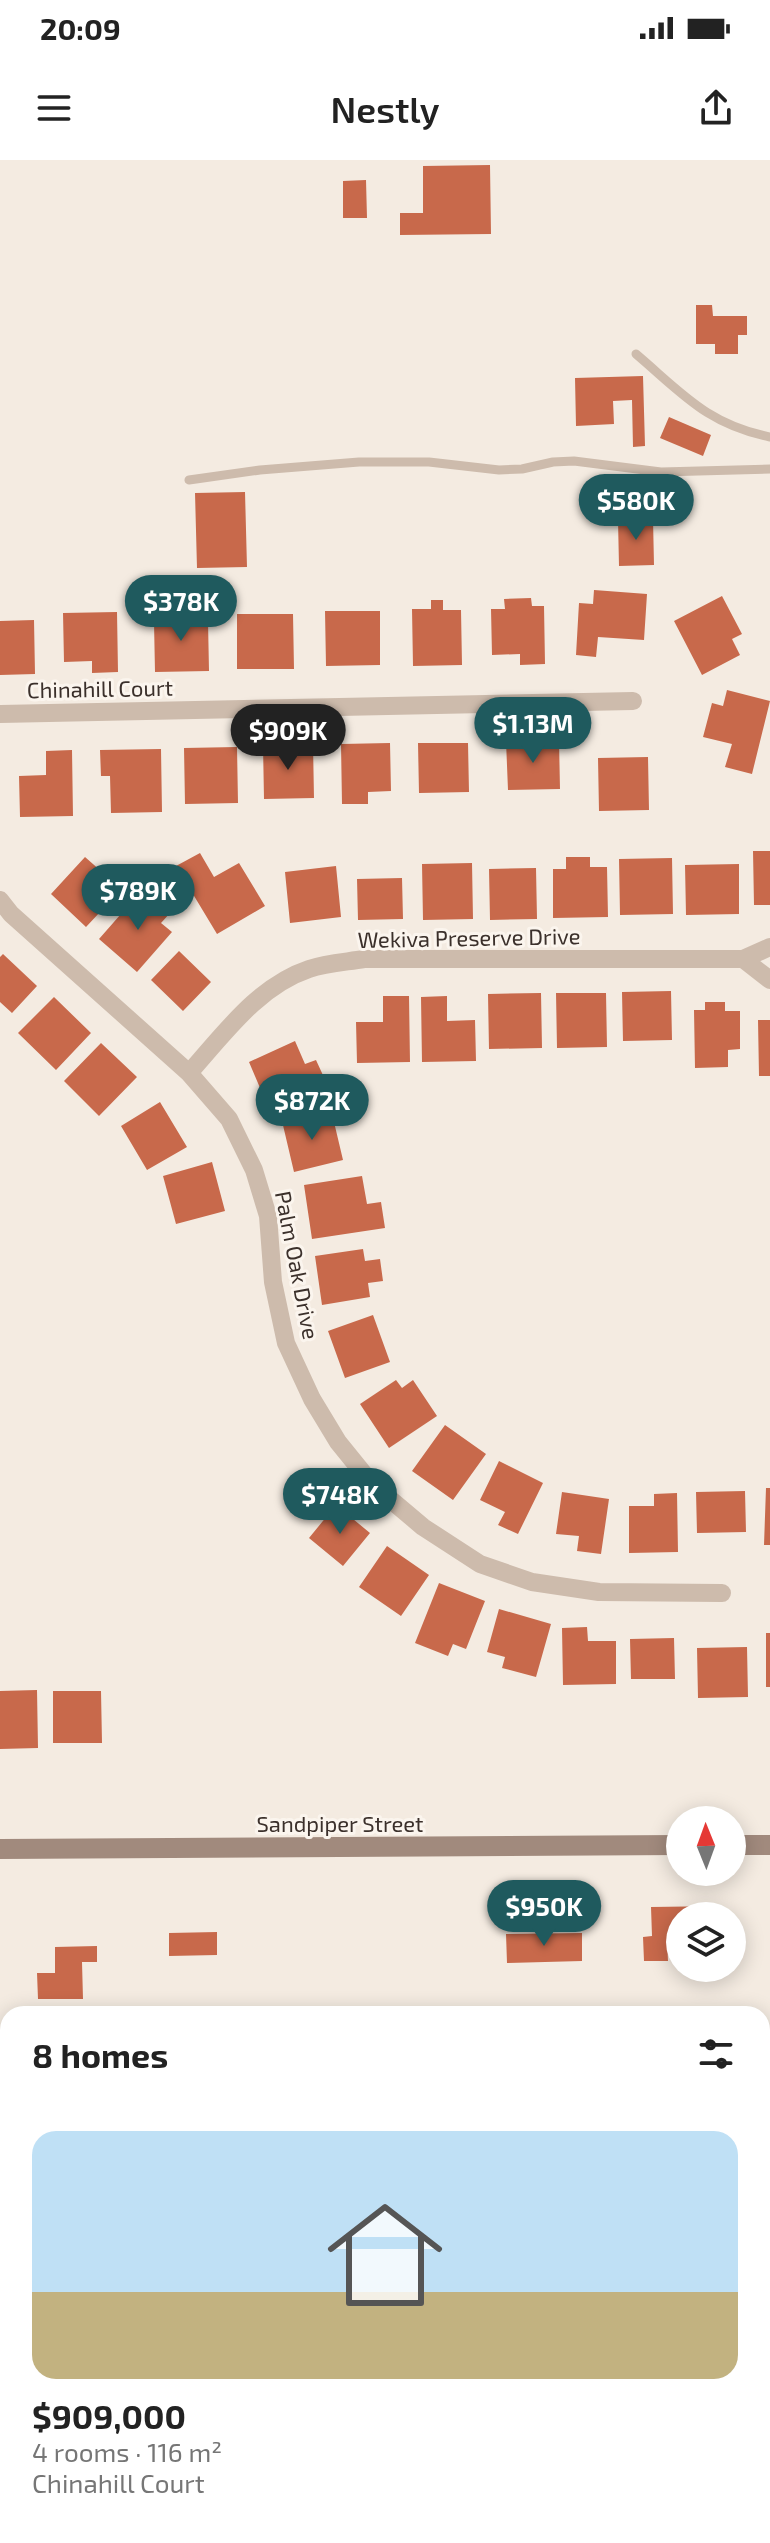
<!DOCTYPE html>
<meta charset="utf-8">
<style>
:root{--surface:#fff;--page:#f2f2f2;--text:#222;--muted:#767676;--line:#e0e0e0;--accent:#1f5a5e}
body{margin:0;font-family:"Exo 2",sans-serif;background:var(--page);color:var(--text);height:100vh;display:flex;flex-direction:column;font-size:30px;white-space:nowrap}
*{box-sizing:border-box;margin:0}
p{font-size:26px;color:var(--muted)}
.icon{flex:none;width:44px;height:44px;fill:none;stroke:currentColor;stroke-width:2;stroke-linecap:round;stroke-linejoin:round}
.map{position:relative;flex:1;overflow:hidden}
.panel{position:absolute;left:0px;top:1846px;width:770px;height:538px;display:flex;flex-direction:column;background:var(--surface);border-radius:24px 24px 0 0;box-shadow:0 4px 20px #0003}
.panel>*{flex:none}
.needle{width:52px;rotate:359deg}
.controls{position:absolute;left:666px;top:1646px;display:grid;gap:16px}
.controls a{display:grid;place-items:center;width:80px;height:80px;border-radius:50%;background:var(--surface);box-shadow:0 4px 20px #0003;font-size:40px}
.price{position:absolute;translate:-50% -68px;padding:0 18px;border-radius:28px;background:var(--accent);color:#fff;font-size:26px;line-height:52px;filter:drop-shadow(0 2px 4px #0008)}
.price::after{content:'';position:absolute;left:50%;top:48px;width:24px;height:18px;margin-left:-12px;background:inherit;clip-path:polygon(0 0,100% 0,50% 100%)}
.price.selected{background:#222;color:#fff}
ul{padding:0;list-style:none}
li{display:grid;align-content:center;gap:16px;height:424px;padding:0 32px}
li+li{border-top:2px solid var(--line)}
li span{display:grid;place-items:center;height:248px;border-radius:24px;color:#555}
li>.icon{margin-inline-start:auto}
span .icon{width:144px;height:144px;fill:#fffc;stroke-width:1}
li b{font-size:34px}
h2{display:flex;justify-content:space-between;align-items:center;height:96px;padding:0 32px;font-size:34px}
.status{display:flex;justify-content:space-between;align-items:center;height:56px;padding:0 40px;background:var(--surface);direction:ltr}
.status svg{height:22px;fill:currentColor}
header{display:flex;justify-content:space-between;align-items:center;height:104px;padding:0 32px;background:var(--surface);font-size:36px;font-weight:600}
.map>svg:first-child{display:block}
</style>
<div class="status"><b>20:09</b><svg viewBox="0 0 49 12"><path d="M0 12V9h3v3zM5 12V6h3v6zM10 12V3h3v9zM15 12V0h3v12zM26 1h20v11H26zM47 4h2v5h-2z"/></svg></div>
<header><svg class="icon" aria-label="menu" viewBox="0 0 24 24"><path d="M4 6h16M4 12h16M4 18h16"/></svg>Nestly<svg class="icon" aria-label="share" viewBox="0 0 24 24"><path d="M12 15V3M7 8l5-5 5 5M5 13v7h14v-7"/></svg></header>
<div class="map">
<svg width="770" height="2383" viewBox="0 0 770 2383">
<rect width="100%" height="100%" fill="#f4ebe1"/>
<path fill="#c8694b" d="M490,5l1,69 -91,1v-22h23v-47z
M366,20l1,38h-24v-37z
M696,145h16l1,11h34v19h-9v19h-23v-10h-19z
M643,216l2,70 -12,1 -1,-47 -19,1 1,23 -38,2 -1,-48z
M669,257l42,18 -8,21 -43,-18z
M245,332l2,75 -50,1 -2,-75z
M653,359l1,46 -35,1 -1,-46z
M594,430l53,4 -3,46 -46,-3 -2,20 -20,-2 3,-52 14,1z
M722,436l20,38 -10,5 8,16 -38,20 -28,-54z
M531,438l1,8h12l1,58 -25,1v-11l-28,1 -1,-46h14l-1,-10z
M431,440h12v10h18l1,55 -49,1 -1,-57h19z
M167,448h23v13h18l1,50 -54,1 -1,-50h13z
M325,451h55v54l-54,1z
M117,452l1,60 -26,1v-12l-28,1 -1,-49z
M237,454h56l1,55h-57z
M34,460l1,54 -35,1v-54z
M727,530l43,11 -18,73 -27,-7 7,-23 -29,-7 9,-34 11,3z
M559,580l1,49 -52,1 -2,-49z
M390,583l1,48 -23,1v12h-26l-1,-60z
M418,583h50l1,49 -50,1z
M313,584l1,54 -50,1 -1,-54z
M237,587l1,56 -53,1 -1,-56z
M161,589l1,63 -51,1 -1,-37h-9l-1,-26z
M72,590l1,66 -53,1 -1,-41 27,-1v-24z
M648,597l1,53 -50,1 -1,-53z
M753,691h17v54h-16z
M200,693l14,24 25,-14 26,43 -48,28 -41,-68z
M85,697l25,22 -4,4 11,11 -31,33 -35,-33z
M566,697h24v10h17l1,50 -55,1v-49h13z
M672,698l1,56 -53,1 -1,-56z
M472,703l1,56 -50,1 -1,-56z
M739,704v50l-53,1 -1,-50z
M336,706l5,51 -51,6 -5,-51z
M536,708l1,51 -47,1 -1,-51z
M402,718l1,41 -45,1 -1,-41z
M153,735l18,17 -10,11 11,9 -35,40 -38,-33 36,-41 9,7z
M179,791l32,31 -28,29 -32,-31z
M3,794l34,32 -25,27 -12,-11v-45z
M671,831l1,49 -49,1 -1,-49z
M541,833l1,55 -53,1 -1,-55z
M556,833h50l1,54 -50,1z
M383,836h26l1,66 -53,1 -1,-41h27z
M447,836v25l28,-1 1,41 -54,1 -1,-65z
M54,837l37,36 -35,37 -38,-37z
M705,842h20v9h15v38l-12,1v17l-33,1 -1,-58h11z
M758,860h12v56h-11z
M295,881l10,23 11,-4 11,24 -58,25 -20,-47z
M101,883l36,34 -38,39 -35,-35z
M160,942l27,45 -40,23 -26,-44z
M320,951l3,13 11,-2 9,38 -49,12 -12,-51z
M212,1002l13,49 -49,13 -13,-48z
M362,1016l5,28 14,-2 4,26 -73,11 -8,-54z
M363,1089l2,12 15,-2 3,22 -15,2 2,14 -48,8 -7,-49z
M373,1155l17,47 -45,16 -17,-47z
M396,1220l6,8 11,-8 24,36 -48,32 -29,-44z
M445,1265l41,29 -33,46 -41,-29z
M499,1301l44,22 -25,51 -20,-9 7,-13 -25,-12z
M766,1328h4v57h-6z
M745,1331l1,41 -49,1 -1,-41z
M562,1332l47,7 -8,55 -24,-3 2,-15 -23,-2z
M677,1333l1,59 -49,1v-47h25v-12z
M336,1345l34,28 -27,33 -34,-28z
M387,1386l42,29 -28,41 -42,-29z
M439,1423l46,18 -19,48 -13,-5 -5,12 -33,-13z
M499,1449l52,15 -15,53 -34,-9 3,-11 -18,-5z
M587,1467l1,14h28v43l-53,1 -1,-57z
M766,1473h4v54h-4z
M674,1478l1,41h-44l-1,-40z
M747,1487l1,50 -50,1 -1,-50z
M37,1530l1,58 -38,1v-58z
M53,1531h48l1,52h-49z
M722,1746v10h-42v23h-13l1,22h-24l-1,-24 9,-1 -1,-29z
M217,1772v23l-48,1v-23z
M582,1773v28l-75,2 -1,-29z
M97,1786v16h-15l1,37h-45l-1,-26h18v-26z"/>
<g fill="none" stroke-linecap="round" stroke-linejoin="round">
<path stroke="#cdbbac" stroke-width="9" d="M636,194c47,40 71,70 134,83
M189,320l71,-10 99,-8h70l70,8 23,-1 31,-7 21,-1 87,11 109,-3"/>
<path stroke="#cdbbac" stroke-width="18" d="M0,554l633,-13
M0,740l11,14 178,159 40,46 25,51 14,46 5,66 13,61 26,56 26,43 34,42 51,43 57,37 52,18 67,10 123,1
M743,799l27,21
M189,913c35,-39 69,-87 120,-104 17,-6 37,-7 55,-10h379l27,-12"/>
<path stroke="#a18a7d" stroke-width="20" d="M732,1685h38
M0,1689l680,-4"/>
</g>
<g text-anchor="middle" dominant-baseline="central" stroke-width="6" stroke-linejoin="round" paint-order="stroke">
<g font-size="22" fill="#3b302b" stroke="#fbf5ee">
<text transform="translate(100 528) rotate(-1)">Chinahill Court</text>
<text transform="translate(469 777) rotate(-1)">Wekiva Preserve Drive</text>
<text transform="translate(298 1105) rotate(79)">Palm Oak Drive</text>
<text x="340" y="1663">Sandpiper Street</text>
</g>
</g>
</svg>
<div class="controls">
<a><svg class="needle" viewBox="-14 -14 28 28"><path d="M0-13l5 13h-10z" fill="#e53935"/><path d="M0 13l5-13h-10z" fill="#767676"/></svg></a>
<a><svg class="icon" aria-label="layers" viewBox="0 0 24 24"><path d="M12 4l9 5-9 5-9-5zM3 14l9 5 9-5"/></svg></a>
</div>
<b class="price" style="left:636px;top:382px">$580K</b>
<b class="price" style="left:181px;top:483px">$378K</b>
<b class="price" style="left:533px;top:605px">$1.13M</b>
<b class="price selected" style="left:288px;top:612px">$909K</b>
<b class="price" style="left:138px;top:772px">$789K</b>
<b class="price" style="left:312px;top:982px">$872K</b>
<b class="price" style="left:340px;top:1376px">$748K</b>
<b class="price" style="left:544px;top:1788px">$950K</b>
<section class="panel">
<h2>8 homes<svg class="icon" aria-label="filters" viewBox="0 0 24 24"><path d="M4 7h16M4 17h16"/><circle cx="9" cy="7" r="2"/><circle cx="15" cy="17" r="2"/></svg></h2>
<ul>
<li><span style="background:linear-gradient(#bfe0f5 65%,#c2b280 0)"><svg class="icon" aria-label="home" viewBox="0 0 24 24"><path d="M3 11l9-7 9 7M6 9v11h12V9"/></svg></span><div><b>$909,000</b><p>4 rooms · 116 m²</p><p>Chinahill Court</p></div></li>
</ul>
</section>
</div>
